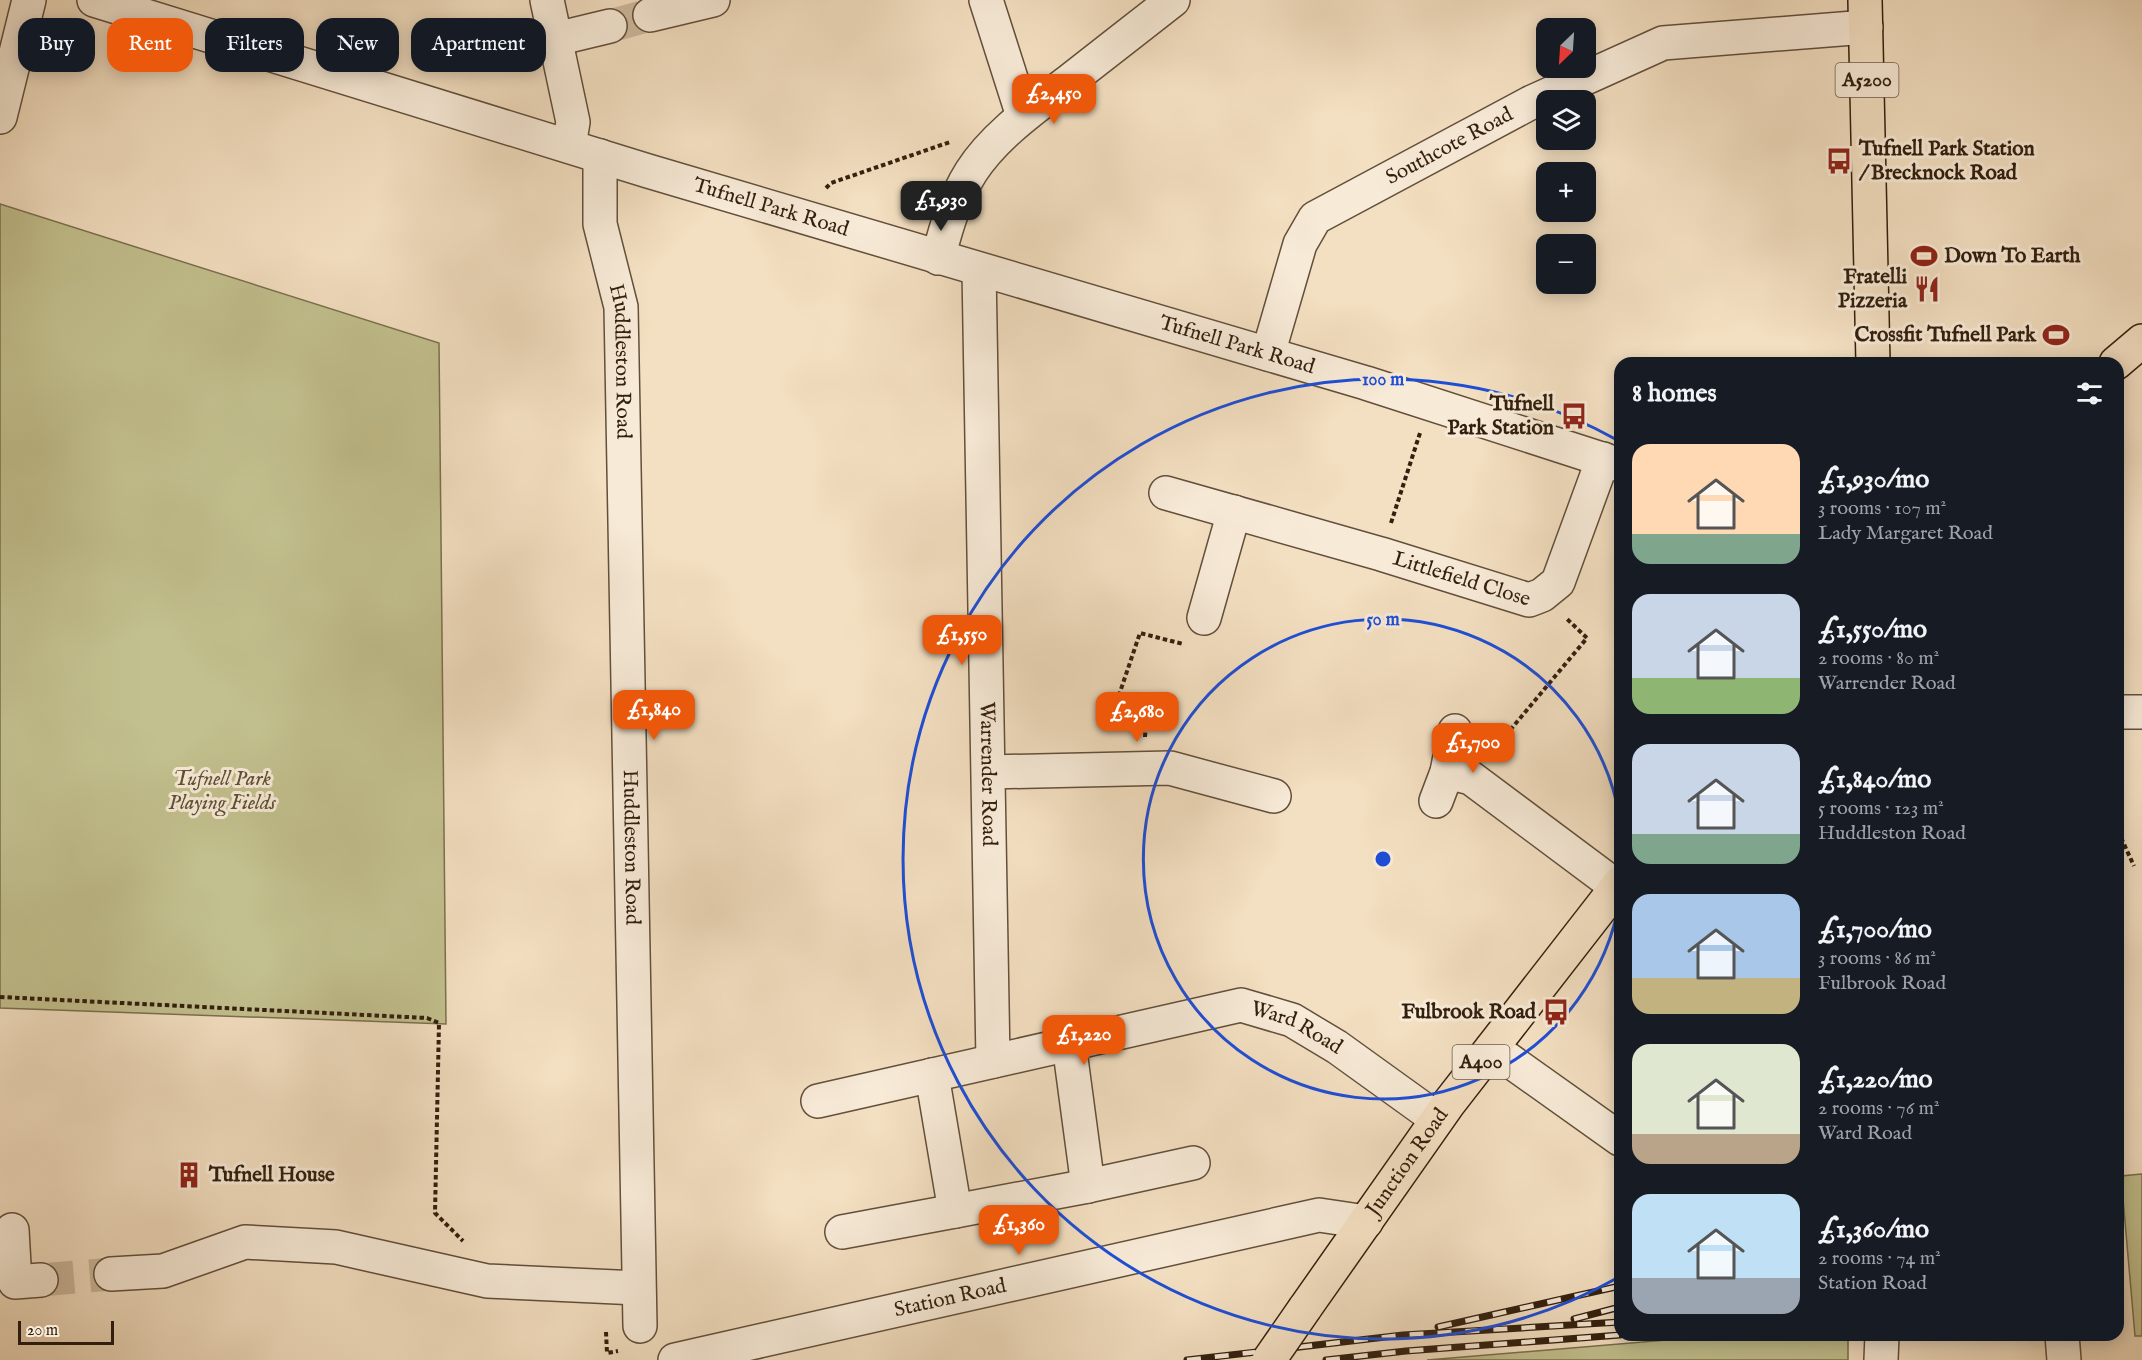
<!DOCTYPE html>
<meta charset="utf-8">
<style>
:root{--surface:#171b24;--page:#242831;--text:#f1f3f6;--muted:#9ea1a6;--accent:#ea580c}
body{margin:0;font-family:"IM FELL English",serif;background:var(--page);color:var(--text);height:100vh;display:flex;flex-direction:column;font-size:22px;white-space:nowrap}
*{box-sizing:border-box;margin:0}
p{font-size:20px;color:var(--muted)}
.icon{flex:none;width:33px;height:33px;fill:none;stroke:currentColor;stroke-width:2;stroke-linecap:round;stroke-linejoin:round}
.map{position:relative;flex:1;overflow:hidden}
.side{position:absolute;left:1614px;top:357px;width:510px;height:984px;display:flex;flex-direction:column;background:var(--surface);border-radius:18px;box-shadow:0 3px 15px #0003}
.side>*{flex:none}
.guide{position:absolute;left:18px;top:18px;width:570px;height:54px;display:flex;gap:12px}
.needle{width:39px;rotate:205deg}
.controls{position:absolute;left:1536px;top:18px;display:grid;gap:12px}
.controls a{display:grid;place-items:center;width:60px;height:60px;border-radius:12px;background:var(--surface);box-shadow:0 3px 15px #0003;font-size:30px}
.scale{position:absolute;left:18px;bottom:15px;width:96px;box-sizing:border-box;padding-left:6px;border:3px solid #321f0e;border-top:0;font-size:16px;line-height:21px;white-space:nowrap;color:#321f0e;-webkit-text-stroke:4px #f7ead7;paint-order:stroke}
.price{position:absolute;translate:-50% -51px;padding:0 14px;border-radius:12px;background:var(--accent);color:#fff;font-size:20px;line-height:39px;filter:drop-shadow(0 2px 3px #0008)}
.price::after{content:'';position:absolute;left:50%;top:36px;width:18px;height:14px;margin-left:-9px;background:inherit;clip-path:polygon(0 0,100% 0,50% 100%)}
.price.current{background:#222;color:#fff}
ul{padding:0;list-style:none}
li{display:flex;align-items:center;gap:18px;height:150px;padding:0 18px}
li span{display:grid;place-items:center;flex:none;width:168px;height:120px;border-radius:18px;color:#555}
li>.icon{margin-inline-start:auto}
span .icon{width:72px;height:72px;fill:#fffc;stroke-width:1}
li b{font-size:26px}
h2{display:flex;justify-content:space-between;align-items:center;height:72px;padding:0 18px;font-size:26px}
.pill{padding:0 21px;border-radius:18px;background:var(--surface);box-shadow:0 3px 15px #0003;font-size:21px;line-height:54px}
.pill.current{background:var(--accent);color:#fff}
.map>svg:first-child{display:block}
</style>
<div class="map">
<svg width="2142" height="1360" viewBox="0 0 2142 1360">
<rect width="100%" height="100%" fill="#f3dfc1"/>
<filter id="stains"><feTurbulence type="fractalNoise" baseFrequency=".00333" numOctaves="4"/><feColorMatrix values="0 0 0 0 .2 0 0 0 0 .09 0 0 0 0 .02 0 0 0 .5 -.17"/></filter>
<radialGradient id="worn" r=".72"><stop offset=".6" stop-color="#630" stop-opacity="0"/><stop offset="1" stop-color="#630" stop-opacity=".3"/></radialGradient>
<path fill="#c2c08e" stroke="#7a704e" stroke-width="1.5" d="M0,204l439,139 7,681 -446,-16z
M2142,1174v162h-7l-14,-160z
M1726,1335h122v25h-421z"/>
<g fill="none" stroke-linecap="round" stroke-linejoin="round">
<path stroke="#ccb99d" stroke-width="33" stroke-dasharray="33 16" stroke-linecap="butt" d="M610,26l40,-11
M41,1280l70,-6"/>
<g stroke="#624f3b" stroke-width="36">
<g id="minor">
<path id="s1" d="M94,0l554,171 718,212 254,82"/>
<path d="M547,0l26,122 -4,24"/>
<path d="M986,0l37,116"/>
<path d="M650,15l63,-15"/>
<path d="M556,39l54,-13"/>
<path d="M0,117l29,-117"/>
<path id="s2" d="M600,156v68l21,83 19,1019"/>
<path d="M938,258c8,-30 16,-59 33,-86 23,-36 63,-64 97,-90 35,-27 70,-55 105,-82"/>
<path id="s3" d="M979,270l14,791"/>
<path id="s4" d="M1268,354l32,-110 15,-26 215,-115 133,-60 203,-16"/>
<path id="s5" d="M1166,493l215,61 148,46 13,-5 16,-13 45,-123"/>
<path d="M1204,618l30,-106"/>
<path d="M2118,712h24"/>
<path d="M989,772l181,-4 104,28"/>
<path d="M1447,772l24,6 146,109"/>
<path d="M1436,801l11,-29 8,-41"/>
<path d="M1069,1044l19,142 105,-23"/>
<path d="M1492,1048l128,91"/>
<path id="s6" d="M818,1101l423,-96 51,15 45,27 100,72"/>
<path d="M955,1211l133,-25"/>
<path d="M12,1230l3,52 26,-2"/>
<path d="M842,1232l113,-21 -23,-136"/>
<path d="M111,1274l52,-3 82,-29 91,5 151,34 151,7"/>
<path d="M2062,1335l2,25"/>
<path id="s7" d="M675,1360l644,-145 47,7"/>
<path d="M1881,1360l1,-25"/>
</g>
</g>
<g stroke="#321f0e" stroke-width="36">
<g id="major">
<path d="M1865,0l8,363"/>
<path d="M2116,363l26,-22"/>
<path id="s8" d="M1305,1308l144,-205 171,-220"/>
</g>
</g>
<path stroke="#321f0e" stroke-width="4" stroke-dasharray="4.5 3" stroke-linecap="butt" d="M826,188l5,-5 119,-41
M1391,523l29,-90
M1145,737l1,-16 -27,-26 21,-62 43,11
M1491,753l96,-115 -21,-20
M2118,831l16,35
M0,997l427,21 12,5 -4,190 28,28
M606,1332l1,21 11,-2"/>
<use href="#minor" stroke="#f7ead7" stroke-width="33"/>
<use href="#major" stroke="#f3dfc1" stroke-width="33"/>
<g stroke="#321f0e" stroke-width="7">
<path id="rail" d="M1574,1319l46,-12
M1438,1327l182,-41
M1187,1360l216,-25 217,-13
M1326,1360l80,-9 214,-16"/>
</g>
<use href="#rail" stroke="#f7ead7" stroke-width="4.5" stroke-dasharray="14" stroke-linecap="butt"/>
<g stroke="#321f0e" stroke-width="36" stroke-linecap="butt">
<path id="major-bridge" d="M1269,1360l36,-52"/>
</g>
<use href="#major-bridge" stroke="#f3dfc1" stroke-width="33"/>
</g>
<g fill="none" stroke="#1d4ed8" stroke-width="3">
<path d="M1620 899A240 240 0 1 1 1620 819"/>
<path d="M1619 1277A480 480 0 1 1 1619 441"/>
</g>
<defs>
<g id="bus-bare" transform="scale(2.07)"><path d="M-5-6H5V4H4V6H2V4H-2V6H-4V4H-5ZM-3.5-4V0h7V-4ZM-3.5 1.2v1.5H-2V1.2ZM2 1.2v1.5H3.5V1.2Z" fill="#8f2418" stroke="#f7ead7" stroke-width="2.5" paint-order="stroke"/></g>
<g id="stadium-bare" transform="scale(2.07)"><path d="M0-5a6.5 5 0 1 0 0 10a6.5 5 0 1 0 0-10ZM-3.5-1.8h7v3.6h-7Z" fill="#8f2418" stroke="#f7ead7" stroke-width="2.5" paint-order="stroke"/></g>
<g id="restaurant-bare" transform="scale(2.07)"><path d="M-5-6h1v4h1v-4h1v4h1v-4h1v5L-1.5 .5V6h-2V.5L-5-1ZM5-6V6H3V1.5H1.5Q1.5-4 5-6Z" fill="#8f2418" stroke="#f7ead7" stroke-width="2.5" paint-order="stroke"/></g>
<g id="building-bare" transform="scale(2.07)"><path d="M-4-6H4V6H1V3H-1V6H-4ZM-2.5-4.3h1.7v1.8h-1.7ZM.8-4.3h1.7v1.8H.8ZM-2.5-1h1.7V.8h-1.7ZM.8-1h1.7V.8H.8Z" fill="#8f2418" stroke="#f7ead7" stroke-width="2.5" paint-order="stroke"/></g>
</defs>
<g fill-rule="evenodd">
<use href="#bus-bare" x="1839" y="161"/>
<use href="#stadium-bare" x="1924" y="256"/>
<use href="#restaurant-bare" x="1927" y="289"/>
<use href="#stadium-bare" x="2056" y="335"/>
<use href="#bus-bare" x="1574" y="416"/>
<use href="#bus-bare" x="1556" y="1012"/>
<use href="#building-bare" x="189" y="1175"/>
</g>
<g text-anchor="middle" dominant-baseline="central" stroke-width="6" stroke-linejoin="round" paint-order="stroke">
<g fill="#f7ead7" stroke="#6d5c4a" stroke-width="1.5">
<rect x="1835.5" y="63" width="63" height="34" rx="4.5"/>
<rect x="1452.5" y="1045" width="57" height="34" rx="4.5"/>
</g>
<g font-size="20" font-weight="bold" fill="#321f0e">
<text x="1867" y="80">A5200</text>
<text x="1481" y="1062">A400</text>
</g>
<g font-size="21" fill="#321f0e" stroke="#f7ead7">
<text stroke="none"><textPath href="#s4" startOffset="297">Southcote Road</textPath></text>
<text stroke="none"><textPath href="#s1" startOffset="708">Tufnell Park Road</textPath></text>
<text stroke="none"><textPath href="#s1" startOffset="1194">Tufnell Park Road</textPath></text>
<text stroke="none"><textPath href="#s2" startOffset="208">Huddleston Road</textPath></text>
<text stroke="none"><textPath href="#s5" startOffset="308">Littlefield Close</textPath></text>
<text stroke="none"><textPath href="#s3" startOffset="504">Warrender Road</textPath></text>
<text stroke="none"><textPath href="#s2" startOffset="694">Huddleston Road</textPath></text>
<text stroke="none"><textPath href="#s6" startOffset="494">Ward Road</textPath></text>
<text stroke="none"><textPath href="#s8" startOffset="178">Junction Road</textPath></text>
<text stroke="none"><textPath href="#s7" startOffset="282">Station Road</textPath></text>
</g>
<g font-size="21" font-weight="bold" fill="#321f0e" stroke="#f7ead7" text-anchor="end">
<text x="1859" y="149" text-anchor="start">Tufnell Park Station<tspan x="1859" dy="24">/ Brecknock Road</tspan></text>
<text x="1944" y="256" text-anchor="start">Down To Earth</text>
<text x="1907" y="277">Fratelli<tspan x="1907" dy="24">Pizzeria</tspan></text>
<text x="2036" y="335">Crossfit Tufnell Park</text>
<text x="1554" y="404">Tufnell<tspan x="1554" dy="24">Park Station</tspan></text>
<text x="1536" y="1012">Fulbrook Road</text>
<text x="209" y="1175" text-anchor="start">Tufnell House</text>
</g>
<g font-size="21" font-style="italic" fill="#5d4f34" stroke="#f7ead7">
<text x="222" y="779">Tufnell Park<tspan x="222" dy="24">Playing Fields</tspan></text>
</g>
</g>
<circle cx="1383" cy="859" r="9" fill="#1d4ed8" stroke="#f7ead7" stroke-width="3"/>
<g font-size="18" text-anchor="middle" font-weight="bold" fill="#1d4ed8" stroke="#f7ead7" stroke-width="6" stroke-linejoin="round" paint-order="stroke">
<text x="1383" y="385">100 m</text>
<text x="1383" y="625">50 m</text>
</g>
<rect width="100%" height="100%" filter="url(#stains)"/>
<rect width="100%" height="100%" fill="url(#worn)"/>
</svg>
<div class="controls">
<a><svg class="needle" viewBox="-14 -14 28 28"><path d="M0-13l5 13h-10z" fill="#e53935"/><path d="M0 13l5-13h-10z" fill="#9ea1a6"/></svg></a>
<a><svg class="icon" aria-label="layers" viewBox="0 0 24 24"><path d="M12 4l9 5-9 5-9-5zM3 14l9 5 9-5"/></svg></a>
<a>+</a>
<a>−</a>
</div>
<div class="scale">20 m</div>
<b class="price" style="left:1054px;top:125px">£2,450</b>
<b class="price current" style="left:941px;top:232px">£1,930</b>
<b class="price" style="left:962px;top:666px">£1,550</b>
<b class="price" style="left:654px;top:741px">£1,840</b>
<b class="price" style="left:1137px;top:743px">£2,680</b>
<b class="price" style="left:1473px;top:774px">£1,700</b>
<b class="price" style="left:1084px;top:1066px">£1,220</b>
<b class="price" style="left:1019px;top:1256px">£1,360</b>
<div class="guide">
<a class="pill">Buy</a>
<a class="pill current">Rent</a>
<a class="pill">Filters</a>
<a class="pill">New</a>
<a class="pill">Apartment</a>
</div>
<section class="side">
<h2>8 homes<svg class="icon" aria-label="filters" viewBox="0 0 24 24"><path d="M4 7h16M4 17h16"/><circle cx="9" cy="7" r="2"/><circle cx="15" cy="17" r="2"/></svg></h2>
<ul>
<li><span style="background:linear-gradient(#ffd9b3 75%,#7fa58c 0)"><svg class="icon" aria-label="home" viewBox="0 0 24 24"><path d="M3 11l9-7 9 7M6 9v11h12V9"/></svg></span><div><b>£1,930/mo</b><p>3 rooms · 107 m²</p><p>Lady Margaret Road</p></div></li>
<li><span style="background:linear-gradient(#c9d6e8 70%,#8fb573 0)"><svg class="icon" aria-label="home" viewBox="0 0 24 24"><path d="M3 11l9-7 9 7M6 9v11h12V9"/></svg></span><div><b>£1,550/mo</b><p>2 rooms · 80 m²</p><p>Warrender Road</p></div></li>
<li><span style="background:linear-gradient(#c9d6e8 75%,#7fa58c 0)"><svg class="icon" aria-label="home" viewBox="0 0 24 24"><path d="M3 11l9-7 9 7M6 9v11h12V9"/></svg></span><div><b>£1,840/mo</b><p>5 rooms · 123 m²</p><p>Huddleston Road</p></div></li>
<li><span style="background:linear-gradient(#a9c7e8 70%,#c2b280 0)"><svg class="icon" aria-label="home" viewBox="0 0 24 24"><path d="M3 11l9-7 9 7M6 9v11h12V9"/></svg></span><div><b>£1,700/mo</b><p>3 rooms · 86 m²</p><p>Fulbrook Road</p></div></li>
<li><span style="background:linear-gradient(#dfe7d0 75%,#b9a48a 0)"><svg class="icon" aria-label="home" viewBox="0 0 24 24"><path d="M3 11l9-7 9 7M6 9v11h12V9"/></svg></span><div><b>£1,220/mo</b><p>2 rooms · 76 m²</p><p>Ward Road</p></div></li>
<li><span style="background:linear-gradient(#bfe0f5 70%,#9aa5b1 0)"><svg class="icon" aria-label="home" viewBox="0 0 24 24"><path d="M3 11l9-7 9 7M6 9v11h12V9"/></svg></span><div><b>£1,360/mo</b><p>2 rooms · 74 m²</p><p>Station Road</p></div></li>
</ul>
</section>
</div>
